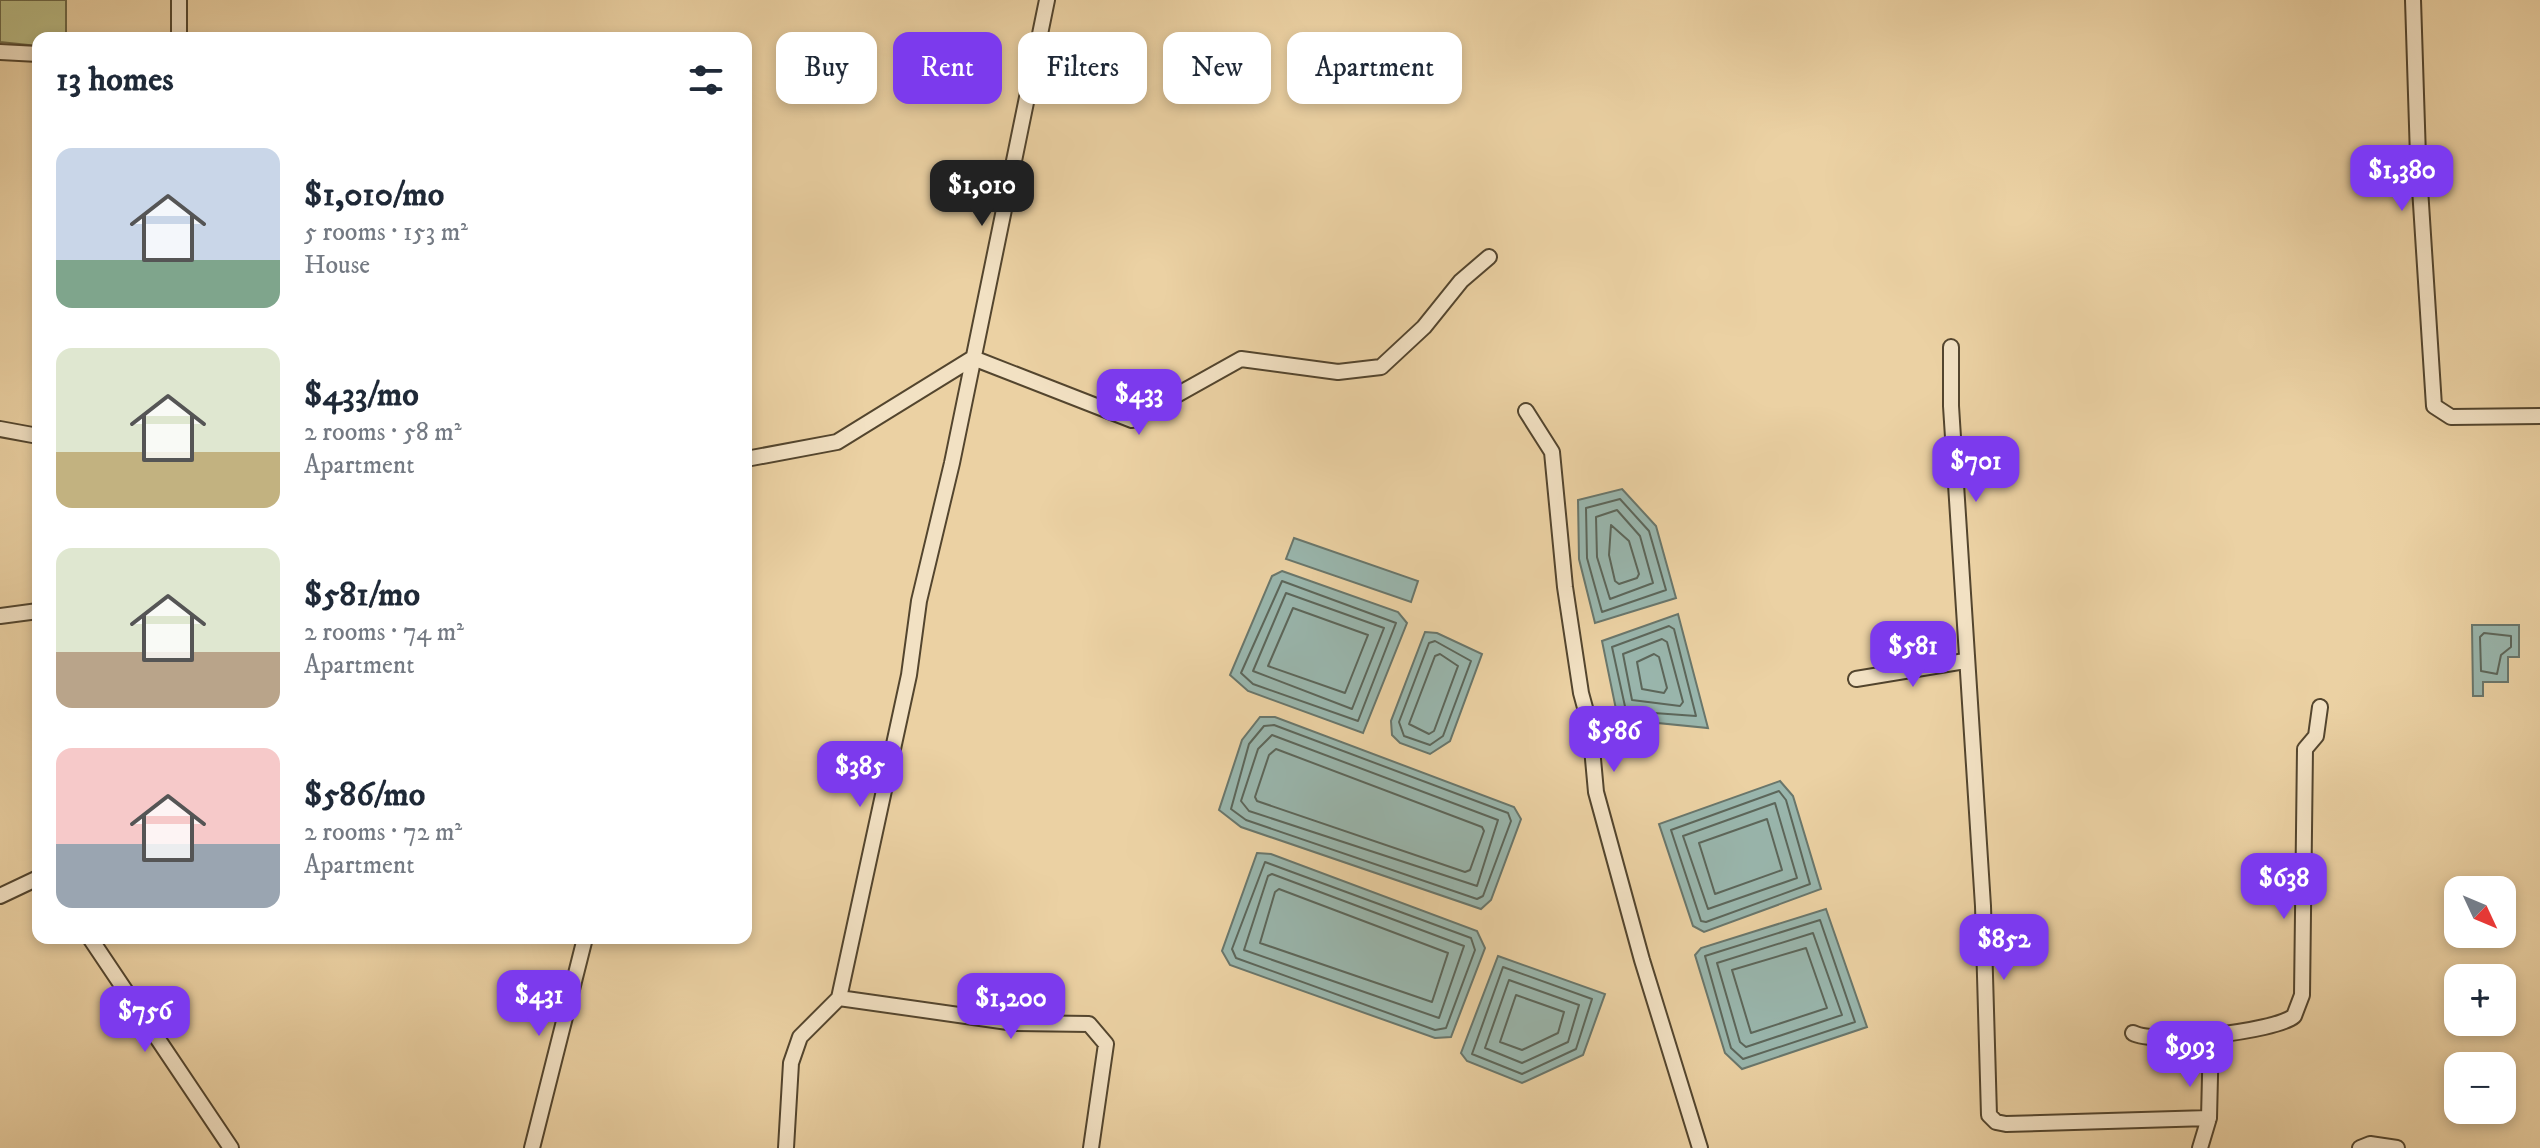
<!DOCTYPE html>
<meta charset="utf-8">
<style>
:root{--surface:#fff;--page:#f6f6f7;--text:#1f2937;--muted:#747a83;--accent:#7c3aed}
body{margin:0;font-family:"IM FELL DW Pica",serif;background:var(--page);color:var(--text);height:100vh;display:flex;flex-direction:column;font-size:30px;white-space:nowrap}
*{box-sizing:border-box;margin:0}
p{font-size:26px;color:var(--muted)}
.icon{flex:none;width:44px;height:44px;fill:none;stroke:currentColor;stroke-width:2;stroke-linecap:round;stroke-linejoin:round}
.map{position:relative;flex:1;overflow:hidden}
.side{position:absolute;left:32px;top:32px;width:720px;height:912px;display:flex;flex-direction:column;background:var(--surface);border-radius:16px;box-shadow:0 4px 12px #0003}
.side>*{flex:none}
.guide{position:absolute;left:776px;top:32px;width:760px;height:72px;display:flex;gap:16px}
.needle{width:52px;rotate:134deg}
.controls{position:absolute;left:2444px;top:876px;display:grid;gap:16px}
.controls a{display:grid;place-items:center;width:72px;height:72px;border-radius:16px;background:var(--surface);box-shadow:0 4px 12px #0003;font-size:40px}
.price{position:absolute;translate:-50% -68px;padding:0 18px;border-radius:16px;background:var(--accent);color:#fff;font-size:26px;line-height:52px;filter:drop-shadow(0 2px 4px #0008)}
.price::after{content:'';position:absolute;left:50%;top:48px;width:24px;height:18px;margin-left:-12px;background:inherit;clip-path:polygon(0 0,100% 0,50% 100%)}
.price.active{background:#222;color:#fff}
ul{padding:0;list-style:none}
li{display:flex;align-items:center;gap:24px;height:200px;padding:0 24px}
li span{display:grid;place-items:center;flex:none;width:224px;height:160px;border-radius:16px;color:#555}
li>.icon{margin-inline-start:auto}
span .icon{width:96px;height:96px;fill:#fffc;stroke-width:1}
li b{font-size:34px}
h2{display:flex;justify-content:space-between;align-items:center;height:96px;padding:0 24px;font-size:34px}
.chip{padding:0 28px;border-radius:16px;background:var(--surface);box-shadow:0 4px 12px #0003;font-size:28px;line-height:72px}
.chip.active{background:var(--accent);color:#fff}
.map>svg:first-child{display:block}
</style>
<div class="map">
<svg width="2540" height="1148" viewBox="0 0 2540 1148">
<rect width="100%" height="100%" fill="#ebd1a3"/>
<filter id="stains"><feTurbulence type="fractalNoise" baseFrequency=".0025" numOctaves="4"/><feColorMatrix values="0 0 0 0 .2 0 0 0 0 .09 0 0 0 0 .02 0 0 0 .5 -.17"/></filter>
<radialGradient id="worn" r=".72"><stop offset=".6" stop-color="#630" stop-opacity="0"/><stop offset="1" stop-color="#630" stop-opacity=".3"/></radialGradient>
<path fill="#babb84" stroke="#6d6846" stroke-width="2" d="M0,0h66v38h-28v8l-38,-4z"/>
<path fill="#99b6ad" stroke="#69766b" stroke-width="2" d="M1622,489l34,37 20,72 -81,25 -16,-64 -1,-59z
M1294,538l124,43 -7,21 -125,-43z
M1282,571l116,41 9,11 -44,110 -115,-42 -18,-16 42,-99z
M1678,614l30,114 -90,-9 -16,-78z
M2472,625h47v32h-11v25h-25v14h-10z
M1425,632l12,1 45,21 -32,87 -20,13 -30,-11 -8,-8 -1,-14z
M1260,717h15l239,90 7,12 -30,81 -10,9 -240,-82 -22,-17 23,-70z
M1780,781l13,15 28,93 -117,43 -11,-6 -34,-102z
M1257,853l14,1 206,77 8,17 -34,89 -16,1 -205,-73 -8,-14z
M1826,909l41,118 -125,42 -17,-16 -30,-98 6,-7z
M1498,956l107,38 -22,61 -61,28 -55,-22 -6,-8z"/>
<g fill="none" stroke-linecap="round" stroke-linejoin="round">
<path stroke="#5c665a" stroke-width="2" d="M1620,499l29,32 17,59 -64,22 -15,-54 -1,-50z
M1617,510l23,26 13,47 -43,16 -13,-42 -1,-40z
M1611,525l18,16 10,33 -2,4 -18,6 -4,-3 -6,-26z
M1282,581l114,42 -38,98 -105,-37 -12,-11z
M1286,593l98,35 -32,81 -99,-38z
M1293,608l75,27 -23,58 -77,-27z
M1669,626l5,3 22,87 -70,-5 -14,-64z
M2484,633l27,3v11l-10,8 -4,19 -16,-3 -1,-34z
M1662,639l5,3 16,60 -3,4 -48,-6 -9,-46z
M1435,641l36,20 -28,75 -13,9 -26,-9 -5,-14 30,-79z
M1440,654l18,12 -24,65 -5,3 -20,-10 26,-68z
M1654,654l5,3 8,31 -3,5 -22,-4 -5,-27z
M1274,725l234,88 3,8 -28,75 -6,3 -231,-79 -15,-11 18,-65 15,-18z
M1272,735l226,85 -21,66 -228,-75 -8,-10 17,-52z
M1276,749l206,78 2,4 -14,39 -5,2 -208,-71 -2,-4 14,-42z
M1779,791l7,9 24,84 -104,38 -5,-1 -30,-91z
M1775,803l22,75 -89,31 -25,-73z
M1767,819l15,51 -67,24 -16,-51z
M1265,862l206,76 4,12 -29,78 -11,2 -199,-72 -4,-9z
M1272,874l192,72 -25,72 -195,-68 24,-74z
M1279,889l169,64 -16,49 -172,-59 15,-51z
M1820,920l35,102 -112,37 -12,-11 -26,-92z
M1813,933l29,82 -96,32 -6,-5 -23,-79z
M1806,948l21,60 -76,25 -19,-63z
M1503,967l89,32 -16,50 -54,25 -50,-20z
M1509,980l70,25 -11,37 -46,21 -37,-15z
M1516,995l48,17 -6,21 -36,17 -22,-8z"/>
<g stroke="#53452e" stroke-width="18">
<path id="minor" d="M2413,0l5,157 16,249 17,11 89,-1
M179,38v-38
M0,52l38,2
M1951,347v59l32,500 6,209 7,7 10,2 203,-6
M1526,411l26,41 13,135 16,106 9,33 6,66 46,168 58,188
M0,429l38,7
M746,459l91,-17 136,-84 159,62 109,-61 97,13 43,-5 43,-40 37,-46 28,-24
M0,616l38,-5
M1856,679l109,-18
M0,896l38,-18
M90,938l141,210
M839,998l176,25 74,1 17,20 -15,104
M2133,1033c22,12 142,-1 161,-17l8,-21 3,-246 11,-13 4,-29
M532,1148l53,-210
M786,1148l5,-85 9,-26 39,-39 70,-323 10,-74 33,-138 95,-463
M2200,1148l9,-30 2,-84
M2360,1148l10,-4 27,4"/>
</g>
<use href="#minor" stroke="#f2e1c3" stroke-width="14"/>
</g>
<rect width="100%" height="100%" filter="url(#stains)"/>
<rect width="100%" height="100%" fill="url(#worn)"/>
</svg>
<div class="controls">
<a><svg class="needle" viewBox="-14 -14 28 28"><path d="M0-13l5 13h-10z" fill="#e53935"/><path d="M0 13l5-13h-10z" fill="#747a83"/></svg></a>
<a>+</a>
<a>−</a>
</div>
<b class="price" style="left:2402px;top:213px">$1,380</b>
<b class="price active" style="left:982px;top:228px">$1,010</b>
<b class="price" style="left:1139px;top:437px">$433</b>
<b class="price" style="left:1976px;top:504px">$701</b>
<b class="price" style="left:1913px;top:689px">$581</b>
<b class="price" style="left:1614px;top:774px">$586</b>
<b class="price" style="left:860px;top:809px">$385</b>
<b class="price" style="left:2284px;top:921px">$638</b>
<b class="price" style="left:2004px;top:982px">$852</b>
<b class="price" style="left:539px;top:1038px">$431</b>
<b class="price" style="left:1011px;top:1041px">$1,200</b>
<b class="price" style="left:145px;top:1054px">$756</b>
<b class="price" style="left:2190px;top:1089px">$993</b>
<div class="guide">
<a class="chip">Buy</a>
<a class="chip active">Rent</a>
<a class="chip">Filters</a>
<a class="chip">New</a>
<a class="chip">Apartment</a>
</div>
<section class="side">
<h2>13 homes<svg class="icon" aria-label="filters" viewBox="0 0 24 24"><path d="M4 7h16M4 17h16"/><circle cx="9" cy="7" r="2"/><circle cx="15" cy="17" r="2"/></svg></h2>
<ul>
<li><span style="background:linear-gradient(#c9d6e8 70%,#7fa58c 0)"><svg class="icon" aria-label="home" viewBox="0 0 24 24"><path d="M3 11l9-7 9 7M6 9v11h12V9"/></svg></span><div><b>$1,010/mo</b><p>5 rooms · 153 m²</p><p>House</p></div></li>
<li><span style="background:linear-gradient(#dfe7d0 65%,#c2b280 0)"><svg class="icon" aria-label="home" viewBox="0 0 24 24"><path d="M3 11l9-7 9 7M6 9v11h12V9"/></svg></span><div><b>$433/mo</b><p>2 rooms · 58 m²</p><p>Apartment</p></div></li>
<li><span style="background:linear-gradient(#dfe7d0 65%,#b9a48a 0)"><svg class="icon" aria-label="home" viewBox="0 0 24 24"><path d="M3 11l9-7 9 7M6 9v11h12V9"/></svg></span><div><b>$581/mo</b><p>2 rooms · 74 m²</p><p>Apartment</p></div></li>
<li><span style="background:linear-gradient(#f6c9c9 60%,#9aa5b1 0)"><svg class="icon" aria-label="home" viewBox="0 0 24 24"><path d="M3 11l9-7 9 7M6 9v11h12V9"/></svg></span><div><b>$586/mo</b><p>2 rooms · 72 m²</p><p>Apartment</p></div></li>
</ul>
</section>
</div>
